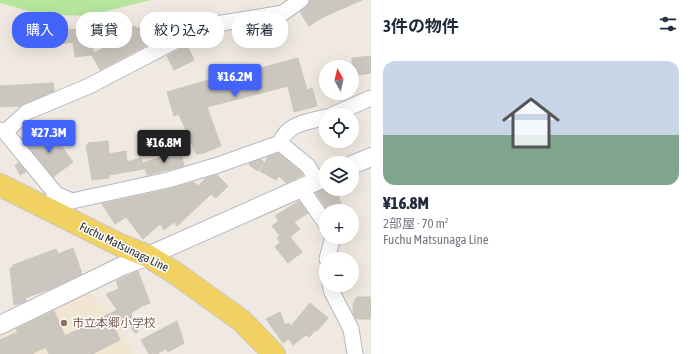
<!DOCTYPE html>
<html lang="ja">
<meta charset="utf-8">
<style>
:root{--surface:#fff;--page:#f6f6f7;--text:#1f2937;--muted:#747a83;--accent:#4264fb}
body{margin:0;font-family:"Asap Condensed","Noto Sans JP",sans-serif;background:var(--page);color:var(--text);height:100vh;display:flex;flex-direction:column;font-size:15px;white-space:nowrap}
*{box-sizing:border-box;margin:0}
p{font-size:13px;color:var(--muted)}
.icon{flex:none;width:22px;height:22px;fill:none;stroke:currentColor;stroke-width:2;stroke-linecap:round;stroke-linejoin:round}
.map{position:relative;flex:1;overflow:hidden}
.sheet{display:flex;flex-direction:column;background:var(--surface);width:320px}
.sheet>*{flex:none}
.banner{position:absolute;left:12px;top:12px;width:299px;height:36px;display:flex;gap:8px}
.needle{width:26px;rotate:352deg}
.controls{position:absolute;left:319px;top:60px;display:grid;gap:8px}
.controls a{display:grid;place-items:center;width:40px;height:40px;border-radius:50%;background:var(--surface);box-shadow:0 4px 16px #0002;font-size:20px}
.price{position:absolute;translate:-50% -34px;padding:0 9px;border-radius:4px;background:var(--accent);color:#fff;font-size:13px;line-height:26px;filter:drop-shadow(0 1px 2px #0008)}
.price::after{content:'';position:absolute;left:50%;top:24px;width:12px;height:9px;margin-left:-6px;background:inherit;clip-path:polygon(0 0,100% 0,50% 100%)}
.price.selected{background:#222;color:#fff}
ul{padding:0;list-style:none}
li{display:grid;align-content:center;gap:8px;height:212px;padding:0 12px}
li span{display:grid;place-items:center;height:124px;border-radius:12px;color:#555}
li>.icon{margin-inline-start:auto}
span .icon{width:72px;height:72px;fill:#fffc;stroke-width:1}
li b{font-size:17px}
h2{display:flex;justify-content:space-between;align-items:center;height:48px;padding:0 12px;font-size:17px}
.pill{padding:0 14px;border-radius:16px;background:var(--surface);box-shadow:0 4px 16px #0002;font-size:14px;line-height:36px}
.pill.selected{background:var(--accent);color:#fff}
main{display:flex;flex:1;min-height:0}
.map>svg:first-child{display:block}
</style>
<main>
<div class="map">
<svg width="371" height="354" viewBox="0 0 371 354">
<rect width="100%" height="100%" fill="#efe9e1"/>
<path fill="#f0e6d1" d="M85,287l30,31 18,36h-133v-25z"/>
<path fill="#b6e59e" d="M0,0h151l-65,16 -47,-2 -39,-11z"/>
<path fill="#cbc7bf" stroke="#cbc5ba" d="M310,0h52l-41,18 -12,8 -9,-14 7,-5z
M64,23l1,6 19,1 10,23 34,-18 -2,-4 9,-5 1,2h4l3,5 2,-1 6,11 -51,27 -8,-15 -17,2 -2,-15 -13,2 -1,-7 -12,2 -2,-12z
M187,45l7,15 -20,10 -7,-14z
M371,56v17l-19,3v-18z
M298,58l9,32 5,-2 5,18 -23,6 -6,-26 -81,21 14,39 -20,8v-1l-5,1 -17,-40 -5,2 -7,-24 69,-20 25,-6v2z
M53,83l1,8 -33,15 -21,1v-21z
M28,132l9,10 18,-5 18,25 -20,15 -32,-39z
M108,141l1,13 17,-3 1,11 14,-4 3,11 -35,6v3l-17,2 -6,-35h2v-2z
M181,152l3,14 -37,9 -4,-12 27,-9z
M278,153l23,19 2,3 -17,8 -7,-7 -3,4 -16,-9 8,-14z
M260,159l4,3 -6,9 -9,-6 1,-2z
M19,163l7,9 -6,3 -5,-10z
M217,175l11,11 -12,12 -5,-4 -34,32 -3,-4 -10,8 -4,-6 -17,15 -17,-22 -11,7 -13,-20 68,-15 24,-7 4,4 8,-8z
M326,188v1h25l-13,8 3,6 -9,5 -2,-3 -4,3 -10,-15z
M299,201l9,12 -14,9 6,7 -10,8 12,15 -14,11 -13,-16 5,-5 -3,-4 3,-2 -8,-10 7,-5 -4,-5z
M73,248l9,26 -32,15 -25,9 1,3 -8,3 -4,1 -4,-37h3v-3l43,-16 2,5z
M138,271l12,32 -8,3 -11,7 7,19 -3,1 -11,-15 -11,6 7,16 -28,14h-43l-3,-7 -15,7h-31v-14l18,-8 -2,-3 38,-18 11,25 52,-26 -11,-16 13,-5 -3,-8z
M357,297h14v22h-15l-3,-6v-9z
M310,303l18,15 -11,13 -1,-1 -7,7 -3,-2 -13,10 -4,-6 -6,4 -17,-24 14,-7 5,13 4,-2 2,3z
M177,321l7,22 -16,9 -2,-3 -9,5h-8l-8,-14z"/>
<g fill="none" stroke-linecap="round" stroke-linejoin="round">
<g stroke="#b4b7c1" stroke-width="17">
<path id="minor" d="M332,115l39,-17
M0,130l5,2 51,62
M5,132l22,-20 62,-26 115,-60 79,-13 18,-13
M317,181l-9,-15 -28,-23c7,-20 28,-21 46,-26
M301,188l25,36
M47,209l9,-15 16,7 96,-21 50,-15 62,-22
M327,259l6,-22
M330,285l2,7 19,37 4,25"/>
</g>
<g stroke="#b4b7c1" stroke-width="20">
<path id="tertiary" d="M352,165l19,-8
M0,325l122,-59 26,-10 178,-79"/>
</g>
<g stroke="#c9c9c9" stroke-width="24">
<path id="primary" d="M0,185l120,60 28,11 27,17 67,48 32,33"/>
</g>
<use href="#minor" stroke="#fff" stroke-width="15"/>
<use href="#tertiary" stroke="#fff" stroke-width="18"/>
<use href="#primary" stroke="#f2d163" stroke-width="22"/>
</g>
<circle fill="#8d6e63" stroke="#fff" stroke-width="1.5" cx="64" cy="323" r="4"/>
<g text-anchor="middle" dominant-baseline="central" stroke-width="3" stroke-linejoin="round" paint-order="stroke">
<g font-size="12" fill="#2e2e2e" stroke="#fff">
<text transform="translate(124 247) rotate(26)">Fuchu Matsunaga Line</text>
</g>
<g font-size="12" fill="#785e54" stroke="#fff" text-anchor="start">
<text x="72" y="323">市立本郷小学校</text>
</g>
</g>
</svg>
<div class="controls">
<a><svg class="needle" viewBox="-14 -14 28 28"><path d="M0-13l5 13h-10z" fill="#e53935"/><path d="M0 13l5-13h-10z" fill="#747a83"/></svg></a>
<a><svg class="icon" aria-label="locate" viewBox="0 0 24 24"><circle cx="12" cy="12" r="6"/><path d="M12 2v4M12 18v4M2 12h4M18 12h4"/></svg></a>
<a><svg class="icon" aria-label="layers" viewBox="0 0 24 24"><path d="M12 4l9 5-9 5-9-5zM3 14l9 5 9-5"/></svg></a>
<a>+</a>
<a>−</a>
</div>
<b class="price" style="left:235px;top:98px">¥16.2M</b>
<b class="price" style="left:49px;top:154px">¥27.3M</b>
<b class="price selected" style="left:164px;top:164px">¥16.8M</b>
<div class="banner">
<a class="pill selected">購入</a>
<a class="pill">賃貸</a>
<a class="pill">絞り込み</a>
<a class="pill">新着</a>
</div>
</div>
<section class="sheet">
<h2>3件の物件<svg class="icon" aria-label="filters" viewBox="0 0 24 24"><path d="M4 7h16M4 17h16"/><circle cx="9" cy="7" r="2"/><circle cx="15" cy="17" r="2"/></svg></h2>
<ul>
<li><span style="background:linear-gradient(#c9d6e8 60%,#7fa58c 0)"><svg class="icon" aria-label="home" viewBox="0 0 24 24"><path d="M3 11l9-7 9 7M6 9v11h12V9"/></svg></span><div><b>¥16.8M</b><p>2部屋 · 70 m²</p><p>Fuchu Matsunaga Line</p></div></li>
</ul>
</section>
</main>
